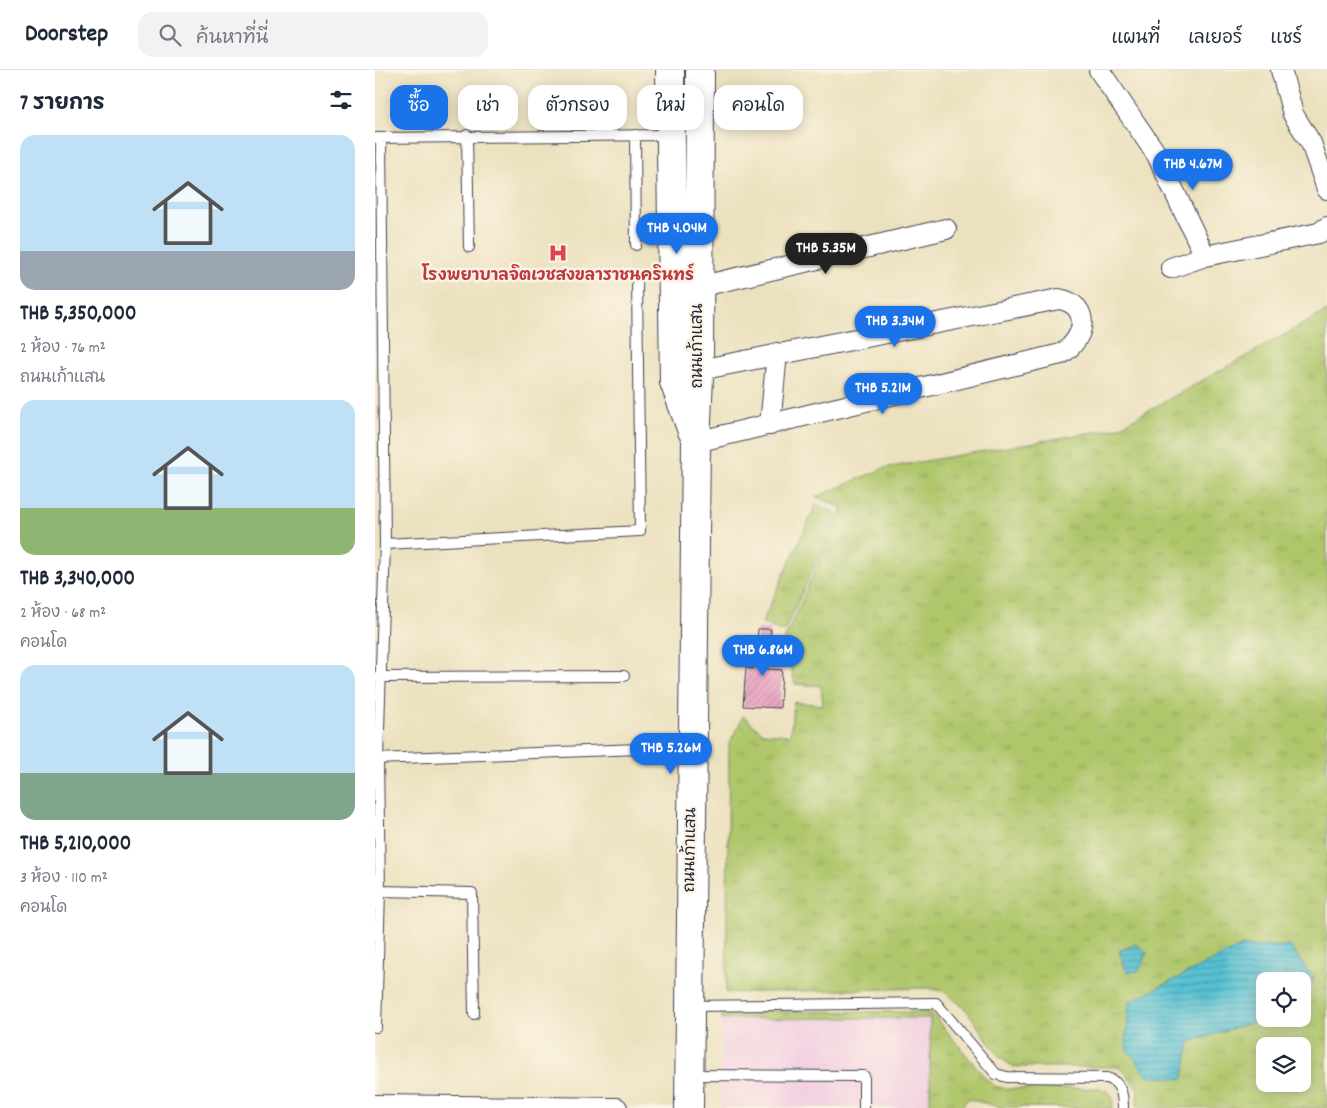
<!DOCTYPE html>
<html lang="th">
<meta charset="utf-8">
<style>
:root{--surface:#fff;--page:#f2f2f3;--text:#1f2937;--muted:#747a83;--line:#e0e1e3;--accent:#1a73e8}
body{margin:0;font-family:Dekko,"Playpen Sans Thai",sans-serif;background:var(--page);color:var(--text);height:100vh;display:flex;flex-direction:column;font-size:19px;white-space:nowrap}
*{box-sizing:border-box;margin:0}
p{font-size:16px;color:var(--muted)}
.icon{flex:none;width:28px;height:28px;fill:none;stroke:currentColor;stroke-width:2;stroke-linecap:round;stroke-linejoin:round}
.map{position:relative;flex:1;overflow:hidden}
.side{display:flex;flex-direction:column;background:var(--surface);width:375px}
.side>*{flex:none}
.top-card{position:absolute;left:15px;top:15px;width:475px;height:45px;display:flex;gap:10px}
.controls{position:absolute;left:881px;top:902px;display:grid;gap:10px}
.controls a{display:grid;place-items:center;width:55px;height:55px;border-radius:10px;background:var(--surface);box-shadow:0 2px 12px #0003;font-size:25px}
.price{position:absolute;translate:-50% -42px;padding:0 11px;border-radius:18px;background:var(--accent);color:#fff;font-size:16px;line-height:32px;filter:drop-shadow(0 1px 2px #0008)}
.price::after{content:'';position:absolute;left:50%;top:30px;width:15px;height:11px;margin-left:-8px;background:inherit;clip-path:polygon(0 0,100% 0,50% 100%)}
.price.current{background:#222;color:#fff}
ul{padding:0;list-style:none}
li{display:grid;align-content:center;gap:10px;height:265px;padding:0 20px}
li span{display:grid;place-items:center;height:155px;border-radius:15px;color:#555}
li>.icon{margin-inline-start:auto}
span .icon{width:90px;height:90px;fill:#fffc;stroke-width:1}
li b{font-size:21px}
h2{display:flex;justify-content:space-between;align-items:center;height:60px;padding:0 20px;font-size:21px}
.tag{padding:0 18px;border-radius:15px;background:var(--surface);box-shadow:0 2px 12px #0003;font-size:18px;line-height:45px}
.tag.current{background:var(--accent);color:#fff}
header{display:flex;align-items:center;gap:30px;box-sizing:border-box;height:70px;padding:0 25px;background:var(--surface);border-bottom:1px solid var(--line)}
header strong{font-size:24px}
nav{display:flex;gap:28px;margin-inline-start:auto;font-size:18px}
.search{width:350px;height:45px;background:var(--page);display:flex;align-items:center;gap:12px;box-sizing:border-box;padding:0 18px;border-radius:15px;color:var(--muted);font-size:19px}
main{display:flex;flex:1;min-height:0}
.map>svg:first-child{display:block}
</style>
<header>
<strong>Doorstep</strong>
<div class="search"><svg class="icon" aria-label="search" viewBox="0 0 24 24"><circle cx="10" cy="10" r="6"/><path d="M15 15l6 6"/></svg>ค้นหาที่นี่</div>
<nav><a>แผนที่</a><a>เลเยอร์</a><a>แชร์</a></nav>
</header>
<main>
<section class="side">
<h2>7 รายการ<svg class="icon" aria-label="filters" viewBox="0 0 24 24"><path d="M4 7h16M4 17h16"/><circle cx="9" cy="7" r="2"/><circle cx="15" cy="17" r="2"/></svg></h2>
<ul>
<li><span style="background:linear-gradient(#bfe0f5 75%,#9aa5b1 0)"><svg class="icon" aria-label="home" viewBox="0 0 24 24"><path d="M3 11l9-7 9 7M6 9v11h12V9"/></svg></span><div><b>THB 5,350,000</b><p>2 ห้อง · 76 m²</p><p>ถนนเก้าแสน</p></div></li>
<li><span style="background:linear-gradient(#bfe0f5 70%,#8fb573 0)"><svg class="icon" aria-label="home" viewBox="0 0 24 24"><path d="M3 11l9-7 9 7M6 9v11h12V9"/></svg></span><div><b>THB 3,340,000</b><p>2 ห้อง · 68 m²</p><p>คอนโด</p></div></li>
<li><span style="background:linear-gradient(#bfe0f5 70%,#7fa58c 0)"><svg class="icon" aria-label="home" viewBox="0 0 24 24"><path d="M3 11l9-7 9 7M6 9v11h12V9"/></svg></span><div><b>THB 5,210,000</b><p>3 ห้อง · 110 m²</p><p>คอนโด</p></div></li>
</ul>
</section>
<div class="map">
<svg width="952" height="1038" viewBox="0 0 952 1038">
<defs>
<pattern id="grass-tufts" width="24" height="20" patternUnits="userSpaceOnUse" patternTransform="scale(1.25)"><rect width="24" height="20" fill="#afc66b"/><path d="M3 7l-1-3M5 7V3M7 7l1-3M15 17l-1-3M17 17v-4M19 17l1-3" fill="none" stroke="#96aa5e"/></pattern>
<pattern id="water-rules" width="6" height="5" patternUnits="userSpaceOnUse" patternTransform="scale(1.25)"><rect width="6" height="5" fill="#56c1d2"/><path d="M0 2.5h6" fill="none" stroke="#479cac"/></pattern>
<pattern id="building-hatch" width="6" height="6" patternUnits="userSpaceOnUse" patternTransform="scale(1.25)"><rect width="6" height="6" fill="#e593ba"/><path d="M-1 1l2-2M0 6l6-6M5 7l2-2" fill="none" stroke="#b97898"/></pattern>
</defs>
<rect width="100%" height="100%" fill="#fcf5e5"/>
<filter id="ink" filterUnits="userSpaceOnUse"><feTurbulence type="fractalNoise" baseFrequency=".02" numOctaves="2"/><feDisplacementMap in="SourceGraphic" scale="10" xChannelSelector="R" yChannelSelector="G"/><feConvolveMatrix kernelMatrix="1 2 1 2 8 2 1 2 1" color-interpolation-filters="sRGB"/></filter>
<filter id="wash" filterUnits="userSpaceOnUse"><feTurbulence type="fractalNoise" baseFrequency=".0096" numOctaves="4" result="noise"/><feDisplacementMap in="SourceGraphic" scale="20" xChannelSelector="R" yChannelSelector="G"/><feGaussianBlur stdDeviation="1.12" result="paint"/><feColorMatrix in="noise" values="0 0 0 0 0 0 0 0 0 0 0 0 0 0 0 0 0 1.4 0 .05"/><feComposite in="paint" operator="in"/></filter>
<g filter="url(#wash)">
<rect width="100%" height="100%" fill="#ece1bf"/>
<path fill="#f2cfe1" d="M555,948v90h-209v-89z"/>
<path fill="url(#grass-tufts)" stroke="#687453" fill-rule="evenodd" d="M952,241v797h-190l1,-19 -17,-22h-107l-14,-9 -33,-47 -21,-19 -19,-4 -201,5 3,-249 14,-28 20,17 27,2 4,-33 29,3 -2,-19 -26,-2 -11,-44 59,-132 -27,-11 68,-29 233,-40zM915,876l24,33 -11,18v22l-38,-1 -75,24zM890,976h38v38h-38z
M441,434l22,10 -54,118 -22,-9z
M349,941l207,1 56,68 8,6 11,3 93,-1 10,4 4,7v9l-113,-1 -32,-8 -7,9h-31v-90l-209,1z"/>
<path fill="url(#water-rules)" stroke="#3c7286" d="M761,874l11,9 -8,18 -12,1 -8,-21z
M867,876h48l24,33 -11,18v-16h-38v37l-75,24 -7,37 -35,-3 -22,-28 3,-46z"/>
<g id="blocks">
<path fill="url(#building-hatch)" d="M383,559h13l-4,40 15,1 -2,38 -37,-2 3,-38 8,1z"/>
</g>
</g>
<g filter="url(#ink)">
<use href="#blocks" fill-opacity="0" stroke="#403f4f" stroke-width="1"/>
<g fill="none" stroke-linecap="round" stroke-linejoin="round">
<g stroke="#403f4f" stroke-width="12">
<path id="lane" d="M92,65l2,112
M260,65l1,110
M1,68l293,-3
M10,474l255,-13 -3,-249
M1,607l248,-1
M0,689l316,-12
M5,821l92,2 2,121
M316,936l245,-3 60,71 11,3 100,1c14,4 16,17 16,30
M1,957l4,-136 -2,-132 7,-215 -4,-406
M315,1005l174,1v32"/>
</g>
<g stroke="#403f4f" stroke-width="22">
<path id="street" d="M724,0l58,85 48,101 114,-23 8,-6
M906,0l12,44 18,29 16,46
M796,198l34,-12
M323,217l248,-58
M395,355l7,-72
M321,372l365,-88c25,-15 31,-49 -2,-55l-360,71
M0,1035l242,3"/>
</g>
<g stroke="#403f4f" stroke-width="30">
<path id="secondary" d="M295,0l4,312 18,49
M314,1038l7,-666 3,-65 1,-307"/>
</g>
<use href="#lane" stroke="#fff" stroke-width="10"/>
<use href="#street" stroke="#fff" stroke-width="20"/>
<use href="#secondary" stroke="#fff" stroke-width="28"/>
</g>
</g>
<defs>
<g id="hospital-bare" transform="scale(1.5)"><path d="M-5-5h3v3.5h4V-5h3V5h-3V1.5h-4V5h-3Z" fill="#e0444e" stroke="#fcf5e5" stroke-width="2.5" paint-order="stroke"/></g>
</defs>
<g fill-rule="evenodd">
<use href="#hospital-bare" x="183" y="183"/>
</g>
<g text-anchor="middle" dominant-baseline="central" stroke-width="5" stroke-linejoin="round" paint-order="stroke">
<g font-size="16" font-weight="bold" fill="#be3a42" stroke="#fcf5e5">
<text x="183" y="206">โรงพยาบาลจิตเวชสงขลาราชนครินทร์</text>
</g>
<g font-size="16" fill="#22223b" stroke="#fcf5e5">
<text transform="translate(323 276) rotate(-90)">ถนนเก้าแสน</text>
<text transform="translate(316 780) rotate(-89)">ถนนเก้าแสน</text>
</g>
</g>
</svg>
<div class="controls">
<a><svg class="icon" aria-label="locate" viewBox="0 0 24 24"><circle cx="12" cy="12" r="6"/><path d="M12 2v4M12 18v4M2 12h4M18 12h4"/></svg></a>
<a><svg class="icon" aria-label="layers" viewBox="0 0 24 24"><path d="M12 4l9 5-9 5-9-5zM3 14l9 5 9-5"/></svg></a>
</div>
<b class="price" style="left:818px;top:121px">THB 4.67M</b>
<b class="price" style="left:302px;top:185px">THB 4.04M</b>
<b class="price current" style="left:451px;top:205px">THB 5.35M</b>
<b class="price" style="left:520px;top:278px">THB 3.34M</b>
<b class="price" style="left:508px;top:345px">THB 5.21M</b>
<b class="price" style="left:388px;top:607px">THB 6.86M</b>
<b class="price" style="left:296px;top:705px">THB 5.26M</b>
<div class="top-card">
<a class="tag current">ซื้อ</a>
<a class="tag">เช่า</a>
<a class="tag">ตัวกรอง</a>
<a class="tag">ใหม่</a>
<a class="tag">คอนโด</a>
</div>
</div>
</main>
